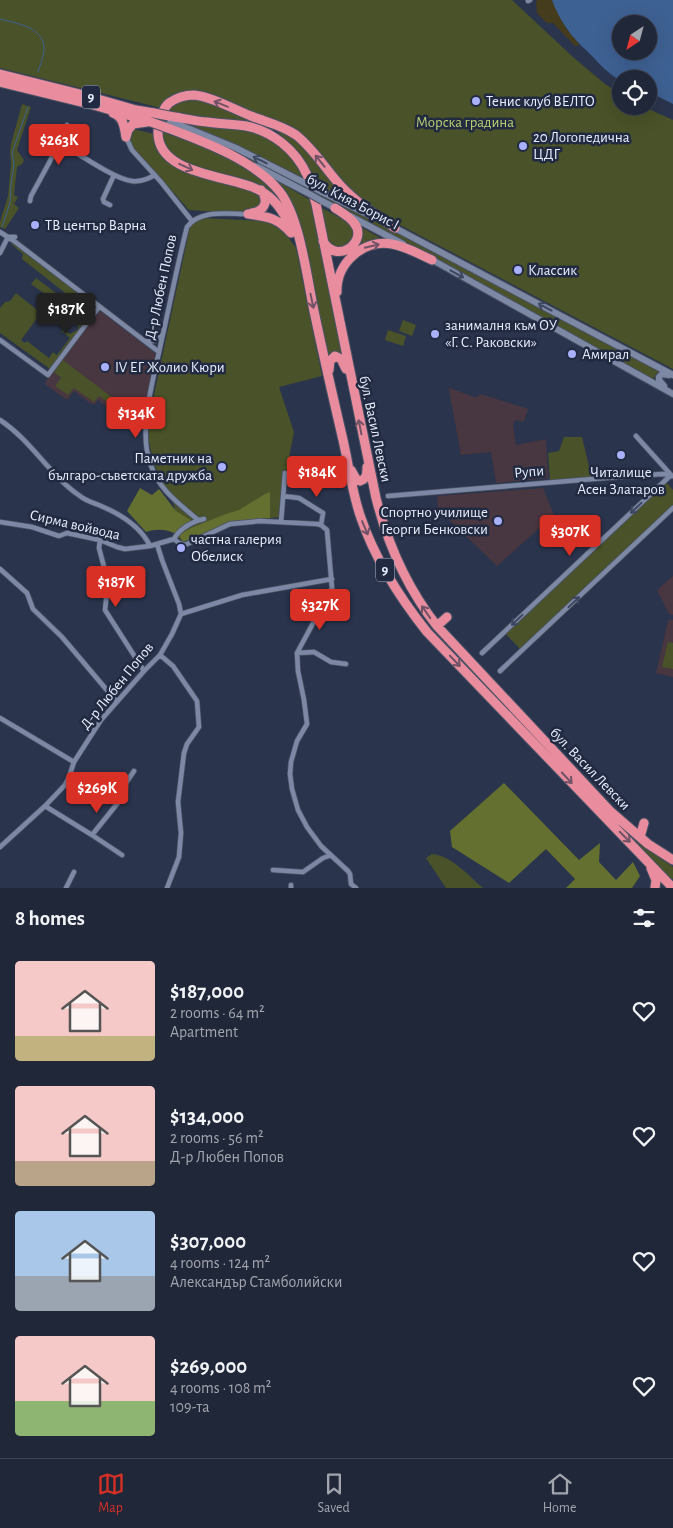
<!DOCTYPE html>
<meta charset="utf-8">
<style>
:root{--surface:#202739;--page:#282f41;--text:#f1f3f6;--muted:#a2a5ae;--line:#3d4453;--accent:#d93025}
body{margin:0;font-family:"Alegreya Sans",sans-serif;background:var(--page);color:var(--text);height:100vh;display:flex;flex-direction:column;font-size:19px;white-space:nowrap}
*{box-sizing:border-box;margin:0}
p{font-size:16px;color:var(--muted)}
.icon{flex:none;width:28px;height:28px;fill:none;stroke:currentColor;stroke-width:2;stroke-linecap:round;stroke-linejoin:round}
.map{position:relative;height:888px;overflow:hidden}
.drawer{display:flex;flex-direction:column;background:var(--surface);flex:1}
.drawer>*{flex:none}
.needle{width:32px;rotate:216deg}
.tools{position:absolute;left:612px;top:15px;display:grid;gap:10px}
.tools a{display:grid;place-items:center;width:45px;height:45px;border-radius:50%;background:var(--surface);box-shadow:0 5px 20px #0002,0 0 0 1px var(--line);font-size:25px}
.price{position:absolute;translate:-50% -42px;padding:0 11px;border-radius:5px;background:var(--accent);color:#fff;font-size:16px;line-height:32px;filter:drop-shadow(0 1px 2px #0008)}
.price::after{content:'';position:absolute;left:50%;top:30px;width:15px;height:11px;margin-left:-8px;background:inherit;clip-path:polygon(0 0,100% 0,50% 100%)}
.price.current{background:#222;color:#fff}
ul{padding:0;list-style:none}
li{display:flex;align-items:center;gap:15px;height:125px;padding:0 15px}
li span{display:grid;place-items:center;flex:none;width:140px;height:100px;border-radius:5px;color:#555}
li>.icon{margin-inline-start:auto}
span .icon{width:60px;height:60px;fill:#fffc;stroke-width:1}
li b{font-size:21px}
h2{display:flex;justify-content:space-between;align-items:center;height:60px;padding:0 15px;font-size:21px}
.tabs{display:flex;justify-content:space-around;align-items:center;height:70px;border-top:1px solid var(--line);background:var(--surface);font-size:14px;color:var(--muted)}
.tabs a{display:grid;justify-items:center;gap:2px}
.tabs .current{color:var(--accent)}
.map>svg:first-child{display:block}
</style>
<div class="map">
<svg width="673" height="888" viewBox="0 0 673 888">
<rect width="100%" height="100%" fill="#2a344c"/>
<path fill="#483640" d="M100,311l56,43 -13,73 -4,2 -6,-1 -35,-28 -3,4h-4l-17,-13 -7,9 -21,-15v-4z
M450,388l24,9h3l4,-3 47,15 -4,13 -9,-2 -2,5 3,20 30,-6 2,39 -52,5 -5,-31 -30,3 -12,-65z
M543,488l11,27 -57,51 -59,-57 -1,-13z
M673,576v39l-4,-1 -12,-24z
M670,619l3,1v57l-17,-4 12,-52z"/>
<path fill="#495228" d="M0,0h512l61,57 32,27 16,10v12h21l31,14v249l-292,-154 -29,-22 -46,-53 -107,-46 -38,14 -161,-40z
M0,77l144,38 78,29 155,78 282,148v2l-3,2 -3,6 -280,-156 -126,-65 -20,-9z
M198,98l71,28 -3,1 -18,-5 -47,-4 -29,-5 -4,-3 1,-3 11,-8z
M22,104l9,3 -14,43 7,10 -2,4 -5,3 -3,28 4,2 -4,7 5,4 -14,21 -5,-2v-5l8,-26 3,-33 -1,-11 1,-8z
M192,124c49,6 88,3 112,54l-61,-30 -53,-22z
M133,129l21,5c2,18 11,27 27,35l79,24 3,7 -8,11 -24,2 -42,-3 -58,-65c-4,-7 -2,-10 2,-16z
M276,130c23,4 67,59 84,78l-48,-26 -17,-31z
M160,131l13,5 1,-1c36,15 79,28 104,59 5,7 8,17 12,24l-11,-17 -81,-30 -30,-18z
M275,180l35,20 33,157 -15,1 -26,-113z
M318,206l34,18 3,12 -11,13 -17,-4z
M200,218l67,3 16,9 13,18 26,128 -43,11 15,45 -9,46 -4,39 -51,5 -47,20 -13,-13 5,-21 -4,-12 -8,-13 -10,-21 -4,-21v-23l41,-191z
M359,226l27,15 -34,12z
M12,243l67,51 -5,6 -52,-41 1,-5 -12,-10z
M36,278l20,15 -4,6 -21,-15z
M16,293l25,20 -20,27 4,3 2,-2 22,17 4,-6 4,3 13,-17 -9,-7 3,-1 6,4 7,-4 2,-3 -7,-6 11,-15 -6,-4 4,-6 15,11 -46,62 -50,-36v-25l5,-6 5,-1z
M403,320l13,5 -4,11 -13,-5z
M388,330l18,6 -3,10 -18,-6z
M63,360l71,54 -4,5 -31,-23 -5,6 -20,-14 -6,7 -13,-9 6,-8 -7,-6z
M564,437h18l10,42 -42,3 -2,-29 11,-2z
M666,482l7,8v16l-152,144 -16,-17z
M668,642l5,1v26l-11,-2z
M596,801l44,43 33,23v12l-5,-2z
M432,854c20,2 36,21 51,34h-37l-20,-30z"/>
<path fill="#64702f" d="M140,488l12,7 7,-6 17,22 16,10 -18,12c-10,-4 -18,-4 -28,-1l-19,-21z
M270,492v26l-40,4 -47,20 -4,-7 12,-7 35,-14 13,-4 26,-16z
M504,783l75,77 21,-17 -1,19 17,18 17,-18 7,14 -8,12h-66l9,-9 -29,-30 -37,34 -57,-36 -2,-16z"/>
<path fill="#443c1c" d="M537,0h15l14,28 14,17 -5,1 -22,-23h-6l-10,-10 -1,-11z"/>
<path fill="#3e6193" fill-rule="evenodd" d="M552,0h121v104l-24,-12v-13h-28v2c-14,-8 -22,-18 -33,-29 -16,-14 -29,-32 -36,-52zM621,24h28v27h-28z"/>
<g fill="none" stroke-linecap="round" stroke-linejoin="round">
<path stroke="#3e6193" stroke-width="1" d="M0,19c15,4 44,8 44,29 0,8 -4,17 -6,24
M2,227l8,-24 1,-19 3,-20 -2,-11 16,-46"/>
<g stroke="#4a5266" stroke-width="6">
<path id="street" d="M528,1l2,-1
M126,137l6,13 29,32 31,39
M59,142c17,10 55,37 73,39 8,1 16,-2 23,-6
M30,201l1,-5 18,-33 18,-38
M110,205l-6,-3 -1,-3 11,-24
M0,232l14,9 145,111
M0,253l8,-16h7
M0,340l48,35 51,-68
M145,341c8,1 13,0 17,-6
M0,420c32,21 49,55 80,76 6,5 14,7 21,10 19,8 40,21 49,40
M636,436l36,40
M283,496l16,2 24,15 -2,12
M388,496l217,-18 57,-4 9,1
M198,520c-21,-18 -39,-30 -48,-57 -12,-34 4,-86 11,-120 9,-39 16,-77 26,-116 13,-18 41,-13 61,-13
M0,522l32,5 27,9 8,-3 33,7 17,7 8,2 25,-3 24,-7
M281,522l4,-49
M174,539l5,4 6,2 45,-21 30,-3 57,3 4,1 6,5 5,58 -35,65 1,18 6,29 3,24 -10,17 -6,21 -1,12 2,15 6,21 9,17 14,19 27,25 2,3 1,10 5,4
M174,539c5,-10 19,-18 30,-20
M100,540l-1,8 9,34 -3,28 39,61
M0,569l27,24 6,16 29,28 55,65
M181,614l61,-19 90,-16
M297,653l17,-1 17,10 15,2
M482,653l189,-178
M160,655l13,11 24,35 2,26 -12,17 -3,9 -6,49 3,31 -2,24 -12,31
M500,671l173,-163
M0,718l74,44
M45,806l47,29 33,-41 1,-11 8,-12
M92,835l30,20
M0,847l45,-41 20,-21 4,-8 5,-15 27,-42 43,-49 16,-16 12,-21 9,-20 -2,-10 -17,-44 -5,-16
M273,870l30,2 20,-14 8,-3
M291,885v3
M66,888l8,-16"/>
</g>
<g stroke="#4a5266" stroke-width="8">
<path id="secondary" d="M168,120l68,28 67,34
M256,166l50,26
M320,191l55,27
M322,201l17,9
M350,216l53,28
M393,227l280,148
M429,258l244,136
M664,386l-5,-6v-3l3,-3 7,1"/>
</g>
<g stroke="#4a5266" stroke-width="11">
<path id="highway" d="M0,74l84,21 52,15 18,3
M0,82l97,24 54,16
M113,113c11,4 11,14 13,24
M169,116c13,2 25,5 38,6 13,2 26,2 39,4 26,5 50,24 61,49 4,9 6,20 9,29l60,294c12,47 31,90 61,128l174,186 37,32 25,16
M165,127c37,14 90,33 115,65 20,26 27,86 34,119 9,43 19,86 29,129 6,26 9,53 18,78 14,41 39,80 66,114l246,256
M126,137l2,-7 5,-6 14,-2
M252,213c13,-2 17,-12 9,-23
M248,214c19,3 29,3 43,19
M291,226c-9,-15 -16,-28 -32,-36 -27,-15 -103,-14 -101,-59 1,-9 4,-22 11,-28 7,-5 16,-8 25,-8 19,2 39,14 57,21 15,6 31,9 45,19 18,14 30,35 45,51 16,17 35,29 54,42
M323,241c14,25 46,0 31,-18 -4,-6 -13,-11 -19,-15
M337,292c-1,-29 26,-53 55,-48 13,2 27,10 40,16
M329,370l1,-9 5,-5 6,3 5,10
M351,470l5,9 4,2c7,-2 7,-8 7,-14
M437,626l10,-9
M640,837l4,-14
M651,868l5,12 -1,8"/>
</g>
<use href="#street" stroke="#7c88a4" stroke-width="4.5"/>
<use href="#secondary" stroke="#7c88a4" stroke-width="6"/>
<use href="#highway" stroke="#e98d9e" stroke-width="9"/>
<g stroke="#4a5266" stroke-width="8" stroke-linecap="butt">
<path id="secondary-bridge" d="M303,182l17,9
M306,192l16,9"/>
</g>
<g stroke="#4a5266" stroke-width="11" stroke-linecap="butt">
<path id="highway-bridge" d="M154,113l15,3
M151,122l14,5"/>
</g>
<use href="#secondary-bridge" stroke="#7c88a4" stroke-width="6"/>
<use href="#highway-bridge" stroke="#e98d9e" stroke-width="9"/>
</g>
<defs><path id="oneway-shaft" d="M-6 0H5M1.5-3L5.5 0L1.5 3" fill="none" stroke-width="1.6" stroke-linecap="round" stroke-linejoin="round" transform="scale(1.25)"/></defs>
<g stroke="#715266">
<use href="#oneway-shaft" transform="translate(221 104) rotate(-158)"/>
<use href="#oneway-shaft" transform="translate(320 161) rotate(-129)"/>
<use href="#oneway-shaft" transform="translate(186 167) rotate(25)"/>
<use href="#oneway-shaft" transform="translate(372 246) rotate(-14)"/>
<use href="#oneway-shaft" transform="translate(312 301) rotate(78)"/>
<use href="#oneway-shaft" transform="translate(360 427) rotate(-101)"/>
<use href="#oneway-shaft" transform="translate(365 528) rotate(67)"/>
<use href="#oneway-shaft" transform="translate(426 612) rotate(-125)"/>
<use href="#oneway-shaft" transform="translate(455 661) rotate(46)"/>
<use href="#oneway-shaft" transform="translate(567 778) rotate(47)"/>
<use href="#oneway-shaft" transform="translate(625 837) rotate(45)"/>
</g>
<g stroke="#3c465f">
<use href="#oneway-shaft" transform="translate(260 160) rotate(-154)"/>
<use href="#oneway-shaft" transform="translate(457 274) rotate(29)"/>
<use href="#oneway-shaft" transform="translate(545 307) rotate(-152)"/>
<use href="#oneway-shaft" transform="translate(636 508) rotate(137)"/>
<use href="#oneway-shaft" transform="translate(574 602) rotate(-43)"/>
<use href="#oneway-shaft" transform="translate(517 620) rotate(137)"/>
</g>
<g fill="#a9b0fc" stroke="#212a41" stroke-width="2">
<circle cx="476" cy="101" r="5"/>
<circle cx="523" cy="146" r="5"/>
<circle cx="35" cy="225" r="5"/>
<circle cx="518" cy="270" r="5"/>
<circle cx="435" cy="334" r="5"/>
<circle cx="572" cy="354" r="5"/>
<circle cx="105" cy="367" r="5"/>
<circle cx="621" cy="455" r="5"/>
<circle cx="222" cy="467" r="5"/>
<circle cx="498" cy="521" r="5"/>
<circle cx="181" cy="548" r="5"/>
</g>
<g text-anchor="middle" dominant-baseline="central" stroke-width="5" stroke-linejoin="round" paint-order="stroke">
<g fill="#212a41" stroke="#abb2c5" stroke-width="1">
<rect x="82" y="85.5" width="18" height="23" rx="4"/>
<rect x="376" y="558.5" width="18" height="23" rx="4"/>
</g>
<g font-size="14" font-weight="bold" fill="#e6edfd">
<text x="91" y="97">9</text>
<text x="385" y="570">9</text>
</g>
<g font-size="15" fill="#e6edfd" stroke="#212a41" text-anchor="start">
<text x="486" y="101">Тенис клуб ВЕЛТО</text>
<text x="533" y="137">20 Логопедична<tspan x="533" dy="17">ЦДГ</tspan></text>
<text x="45" y="225">ТВ център Варна</text>
<text x="528" y="270">Классик</text>
<text x="445" y="325">занималня към ОУ<tspan x="445" dy="17">«Г. С. Раковски»</tspan></text>
<text x="582" y="354">Амирал</text>
<text x="115" y="367">IV ЕГ Жолио Кюри</text>
<text x="212" y="458" text-anchor="end">Паметник на<tspan x="212" dy="17">българо-съветската дружба</tspan></text>
<text x="621" y="472" text-anchor="middle">Читалище<tspan x="621" dy="17">Асен Златаров</tspan></text>
<text x="488" y="512" text-anchor="end">Спортно училище<tspan x="488" dy="17">Георги Бенковски</tspan></text>
<text x="191" y="539">частна галерия<tspan x="191" dy="17">Обелиск</tspan></text>
</g>
<g font-size="15" fill="#bace71" stroke="#212a41">
<text x="465" y="122">Морска градина</text>
</g>
<g font-size="15" fill="#e6edfd" stroke="#212a41">
<text transform="translate(353 202) rotate(28)">бул. Княз Борис I</text>
<text transform="translate(161 287) rotate(-78)">Д-р Любен Попов</text>
<text transform="translate(375 429) rotate(78)">бул. Васил Левски</text>
<text transform="translate(529 472) rotate(-5)">Рупи</text>
<text transform="translate(75 525) rotate(13)">Сирма войвода</text>
<text transform="translate(117 686) rotate(-51)">Д-р Любен Попов</text>
<text transform="translate(590 769) rotate(46)">бул. Васил Левски</text>
</g>
</g>
</svg>
<div class="tools">
<a><svg class="needle" viewBox="-14 -14 28 28"><path d="M0-13l5 13h-10z" fill="#e53935"/><path d="M0 13l5-13h-10z" fill="#a2a5ae"/></svg></a>
<a><svg class="icon" aria-label="locate" viewBox="0 0 24 24"><circle cx="12" cy="12" r="6"/><path d="M12 2v4M12 18v4M2 12h4M18 12h4"/></svg></a>
</div>
<b class="price" style="left:59px;top:166px">$263K</b>
<b class="price current" style="left:66px;top:335px">$187K</b>
<b class="price" style="left:136px;top:439px">$134K</b>
<b class="price" style="left:317px;top:498px">$184K</b>
<b class="price" style="left:570px;top:557px">$307K</b>
<b class="price" style="left:116px;top:608px">$187K</b>
<b class="price" style="left:320px;top:631px">$327K</b>
<b class="price" style="left:97px;top:814px">$269K</b>
</div>
<section class="drawer">
<h2>8 homes<svg class="icon" aria-label="filters" viewBox="0 0 24 24"><path d="M4 7h16M4 17h16"/><circle cx="9" cy="7" r="2"/><circle cx="15" cy="17" r="2"/></svg></h2>
<ul>
<li><span style="background:linear-gradient(#f6c9c9 75%,#c2b280 0)"><svg class="icon" aria-label="home" viewBox="0 0 24 24"><path d="M3 11l9-7 9 7M6 9v11h12V9"/></svg></span><div><b>$187,000</b><p>2 rooms · 64 m²</p><p>Apartment</p></div><svg class="icon" aria-label="heart" viewBox="0 0 24 24"><path d="M12 20l-8-8c-3-5 5-10 8-4 3-6 11-1 8 4z"/></svg></li>
<li><span style="background:linear-gradient(#f6c9c9 75%,#b9a48a 0)"><svg class="icon" aria-label="home" viewBox="0 0 24 24"><path d="M3 11l9-7 9 7M6 9v11h12V9"/></svg></span><div><b>$134,000</b><p>2 rooms · 56 m²</p><p>Д-р Любен Попов</p></div><svg class="icon" aria-label="heart" viewBox="0 0 24 24"><path d="M12 20l-8-8c-3-5 5-10 8-4 3-6 11-1 8 4z"/></svg></li>
<li><span style="background:linear-gradient(#a9c7e8 65%,#9aa5b1 0)"><svg class="icon" aria-label="home" viewBox="0 0 24 24"><path d="M3 11l9-7 9 7M6 9v11h12V9"/></svg></span><div><b>$307,000</b><p>4 rooms · 124 m²</p><p>Александър Стамболийски</p></div><svg class="icon" aria-label="heart" viewBox="0 0 24 24"><path d="M12 20l-8-8c-3-5 5-10 8-4 3-6 11-1 8 4z"/></svg></li>
<li><span style="background:linear-gradient(#f6c9c9 65%,#8fb573 0)"><svg class="icon" aria-label="home" viewBox="0 0 24 24"><path d="M3 11l9-7 9 7M6 9v11h12V9"/></svg></span><div><b>$269,000</b><p>4 rooms · 108 m²</p><p>109-та</p></div><svg class="icon" aria-label="heart" viewBox="0 0 24 24"><path d="M12 20l-8-8c-3-5 5-10 8-4 3-6 11-1 8 4z"/></svg></li>
</ul>
</section>
<nav class="tabs">
<a class="current"><svg class="icon" aria-label="map" viewBox="0 0 24 24"><path d="M3 6l6-2 6 2 6-2v14l-6 2-6-2-6 2zM9 4v14M15 6v14"/></svg>Map</a>
<a><svg class="icon" aria-label="saved" viewBox="0 0 24 24"><path d="M7 4h10v16l-5-4-5 4z"/></svg>Saved</a>
<a><svg class="icon" aria-label="home" viewBox="0 0 24 24"><path d="M3 11l9-7 9 7M6 9v11h12V9"/></svg>Home</a>
</nav>
